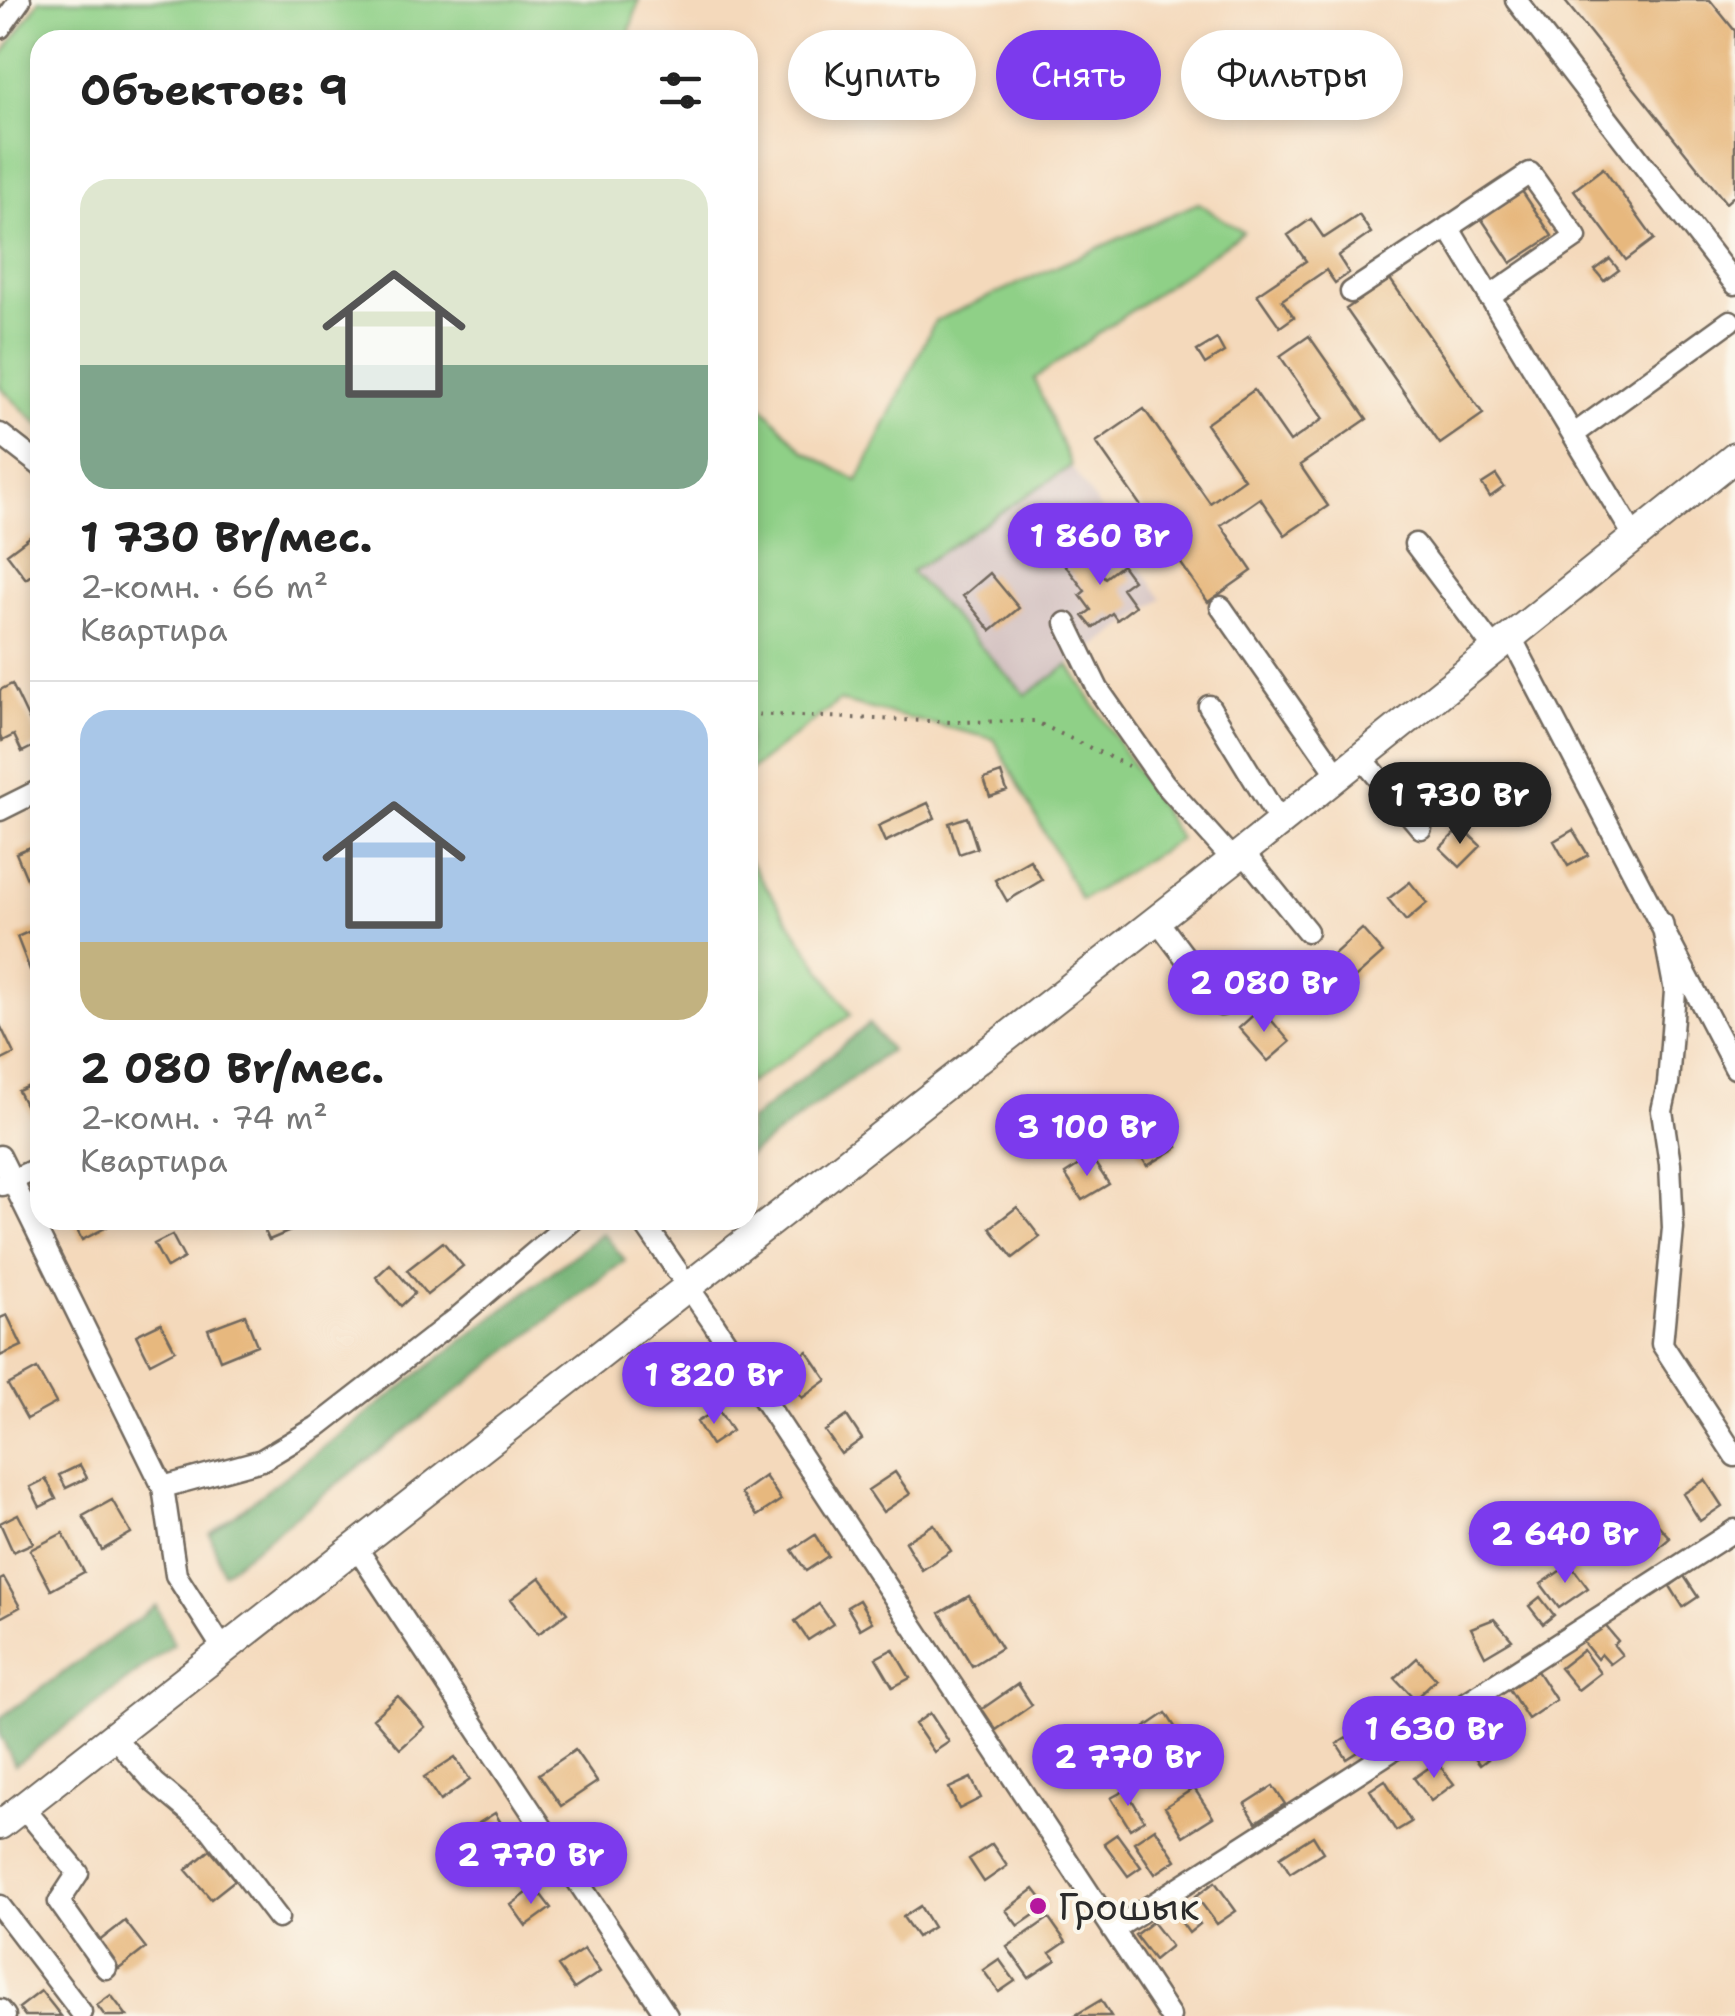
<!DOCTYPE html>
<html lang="ru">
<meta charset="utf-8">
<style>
:root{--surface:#fff;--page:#f2f2f2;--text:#222;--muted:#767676;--line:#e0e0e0;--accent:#7c3aed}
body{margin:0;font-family:"Shantell Sans",sans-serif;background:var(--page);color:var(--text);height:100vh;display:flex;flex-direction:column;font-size:38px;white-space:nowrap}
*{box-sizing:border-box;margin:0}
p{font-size:32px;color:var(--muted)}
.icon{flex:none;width:55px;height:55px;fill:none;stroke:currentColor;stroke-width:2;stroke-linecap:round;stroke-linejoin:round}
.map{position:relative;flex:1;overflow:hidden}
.sheet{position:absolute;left:30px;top:30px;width:728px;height:1200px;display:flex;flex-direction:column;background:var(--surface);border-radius:30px;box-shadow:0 5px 15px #0003}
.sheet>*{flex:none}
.banner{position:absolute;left:788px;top:30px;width:798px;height:90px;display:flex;gap:20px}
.price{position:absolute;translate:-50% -85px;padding:0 22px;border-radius:35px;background:var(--accent);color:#fff;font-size:32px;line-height:65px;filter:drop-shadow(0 2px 5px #0008)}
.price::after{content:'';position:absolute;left:50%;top:60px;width:30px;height:22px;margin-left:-15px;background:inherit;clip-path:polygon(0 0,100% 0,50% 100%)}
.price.active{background:#222;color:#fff}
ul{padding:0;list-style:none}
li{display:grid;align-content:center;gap:20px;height:530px;padding:0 50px}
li+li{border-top:2px solid var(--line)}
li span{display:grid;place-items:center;height:310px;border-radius:30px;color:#555}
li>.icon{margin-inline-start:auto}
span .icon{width:180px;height:180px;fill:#fffc;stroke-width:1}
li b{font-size:42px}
h2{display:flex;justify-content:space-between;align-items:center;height:120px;padding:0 50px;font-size:42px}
.chip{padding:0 35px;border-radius:45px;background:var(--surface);box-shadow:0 5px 15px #0003;font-size:35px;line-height:90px}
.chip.active{background:var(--accent);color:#fff}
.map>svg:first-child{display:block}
</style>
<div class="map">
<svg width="1735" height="2016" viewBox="0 0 1735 2016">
<rect width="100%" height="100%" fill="#fbf7ec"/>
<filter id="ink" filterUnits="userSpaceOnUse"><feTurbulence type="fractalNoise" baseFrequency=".01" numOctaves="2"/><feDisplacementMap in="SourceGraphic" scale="20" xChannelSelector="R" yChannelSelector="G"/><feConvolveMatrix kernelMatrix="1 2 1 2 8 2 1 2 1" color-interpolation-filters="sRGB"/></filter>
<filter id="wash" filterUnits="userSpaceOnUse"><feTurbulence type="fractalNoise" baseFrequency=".0048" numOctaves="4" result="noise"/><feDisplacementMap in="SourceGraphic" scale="40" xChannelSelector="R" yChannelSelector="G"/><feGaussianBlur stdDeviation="2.25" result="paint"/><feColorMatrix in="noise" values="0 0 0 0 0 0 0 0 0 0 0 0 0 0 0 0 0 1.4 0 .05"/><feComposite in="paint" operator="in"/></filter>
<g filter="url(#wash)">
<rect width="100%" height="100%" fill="#f4d9bb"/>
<path fill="#d2bfbf" d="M1071,466l91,133 -135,96 -117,-123z"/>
<path fill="#8fd087" stroke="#5d7e59" stroke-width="2.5" d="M40,0h599l-12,40h-587v386l-40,-39v-329z
M1198,203l45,29 -209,147 37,87 -160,106 115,123 43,-30 111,174 -99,61 -87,-161 -155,-38 -91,71v-381l56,60 54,30 77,-160z
M748,859l103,156 -103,69z"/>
<path fill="#73b274" stroke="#4f6e50" stroke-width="2.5" d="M869,1024l21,26 -142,106v-34z
M603,1233l22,27 -402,313 -13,-39z
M156,1606l18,38 -159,121 -15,-30v-17z"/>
<g id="blocks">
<path fill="#e7b87e" d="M1564,0h146l25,31v164l-9,8z
M1603,168l51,71 -28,21 -52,-70z
M1522,191l30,45 -41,27 -30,-45z
M1359,215l12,18 -33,23 11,17 -14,10 -9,-13 -44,30 12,17 -14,10 -23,-33 49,-33 -18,-26 23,-16 13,19z
M1610,259l9,11 -15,11 -9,-11z
M1390,279l93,135 -43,30 -94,-135z
M1309,336l58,83 -67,46 28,41 -43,29 -25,-37 -39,27 31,46 -44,31 -112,-160 48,-33 66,94 34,-24 -38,-55 48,-34 36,52 33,-23 -43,-63z
M1217,339l7,13 -19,12 -8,-13z
M1496,475l8,12 -14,10 -8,-13z
M31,536l9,11v21l-14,11 -19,-25z
M1081,546l24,32 17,-13 11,15 -11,8 13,18 -18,14 -5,-7 -19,15 -10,-12 8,-6 -11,-15 5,-4 -23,-30z
M990,573l29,35 -28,23 -28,-35z
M12,684l28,59 -18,9 -8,-17 -12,6 -2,-5v-46z
M1001,773l6,18 -17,6 -6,-18z
M928,803l7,15 -50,24 -7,-16z
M967,817l10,31 -18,6 -10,-31z
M1461,827l20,19 -21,21 -20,-19z
M1573,830l15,25 -20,11 -14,-25z
M40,843v45l-8,3 -16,-38z
M1030,860l12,20 -35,21 -12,-21z
M1410,882l17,21 -21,18 -18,-22z
M35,929l5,11v26l-10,4 -13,-33z
M1362,929l21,24 -35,31 -21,-24z
M1261,1008l29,34 -22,19 -29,-33z
M0,1025l14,29 -14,7z
M40,1081v38l-6,3 -16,-31z
M1160,1118l18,29 -31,19 -18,-30z
M1091,1157l18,27 -27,16 -17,-26z
M1017,1207l23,30 -27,21 -23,-30z
M72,1220h32l3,7 -25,13z
M260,1220h32l3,9 -26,11z
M172,1235l12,23 -17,10 -13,-24z
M443,1242l20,24 -36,29 -20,-25z
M390,1264l25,29 -14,13 -25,-29z
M7,1315l15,31 -22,10v-38z
M245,1315l12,30 -37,15 -12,-31z
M161,1323l14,27 -25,13 -14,-28z
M807,1351l20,29 -25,18 -20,-29z
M37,1369l19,34 -29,16 -19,-34z
M718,1409l14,22 -21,14 -14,-23z
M847,1416l15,23 -21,15 -16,-23z
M80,1465l7,13 -21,10 -7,-13z
M895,1472l15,22 -27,18 -15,-22z
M765,1476l16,24 -24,16 -16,-23z
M46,1479l10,20 -16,8 -10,-20z
M1705,1480l17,26 -22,15 -17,-27z
M112,1500l19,33 -29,17 -19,-34z
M18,1514l15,29 -20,9 -13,-29z
M1651,1517l19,21 -24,21 -19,-21z
M934,1524l17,27 -29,19 -17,-28z
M63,1533l21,39 -33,18 -21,-40z
M815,1535l13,21 -22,15 -14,-21z
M1570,1564l18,24 -29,20 -18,-24z
M1684,1576l14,21 -15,10 -13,-21z
M540,1577l27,36 -29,21 -27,-35z
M4,1578l16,29 -20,11v-38z
M969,1596l32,52 -29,18 -32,-53z
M1540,1597l14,18 -11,9 -14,-18z
M859,1600l13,22 -12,7 -13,-22z
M819,1604l14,20 -25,16 -13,-19z
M1494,1619l18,21 -27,16 -14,-28z
M1604,1624l14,17 -4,4 8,10 -12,9 -9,-10 -4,5 -14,-17z
M893,1649l17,29 -17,9 -17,-29z
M1583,1650l17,23 -22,17 -18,-22z
M1417,1658l19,21 -21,20 -20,-21z
M1537,1671l19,29 -28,19 -19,-30z
M1018,1684l14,21 -36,25 -14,-21z
M398,1696l27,31 -25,22 -27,-31z
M930,1713l19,29 -15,10 -19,-28z
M1166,1713l22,34 -28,18 -22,-33z
M1363,1718l14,22 -30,19 -10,-15 16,-10 -2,-8z
M1489,1725l16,21 -25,19 -16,-21z
M575,1750l22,32 -36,24 -22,-32z
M1182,1756l9,15 -23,15 -9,-15z
M455,1757l15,23 -30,21 -16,-24z
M1437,1762l17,22 -23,17 -17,-23z
M971,1778l10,20 -22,11 -10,-21z
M1385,1780l26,42 -15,9 -26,-41z
M1273,1786l12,18 -29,18 -11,-18z
M1194,1788l19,29 -30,19 -18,-29z
M1126,1790l18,30 -14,9 -19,-31z
M495,1813l18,30 -31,19 -19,-29z
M1155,1828l21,32 -21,14 -21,-32z
M1117,1834l24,33 -13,9 -24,-33z
M1313,1836l10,16 -33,21 -10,-16z
M992,1844l15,22 -23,16 -15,-23z
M210,1850l25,30 -24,19 -25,-29z
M1215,1882l21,29 -19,13 -21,-28z
M535,1887l16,21 -25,18 -15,-21z
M1034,1889l13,17 -29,20 -12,-16z
M920,1906l13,21 -16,10 -14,-20z
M1188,1908l12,16 -11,9 -12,-17z
M1049,1918l17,24 -16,11 6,7 -27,18 -22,-31z
M125,1921l21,27 -27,21 -21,-27z
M1152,1922l19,24 -17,14 -19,-25z
M584,1949l16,23 -26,17 -16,-23z
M999,1959l16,22 -16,11 -16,-22z
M41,1991l20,25h-36l-6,-8z
M111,1995l16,21h-22l-8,-11z
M1101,2000l10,16h-37z"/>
</g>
</g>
<g filter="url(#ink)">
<use href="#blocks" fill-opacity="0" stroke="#71685d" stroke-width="2.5"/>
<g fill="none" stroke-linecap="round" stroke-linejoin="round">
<g stroke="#71685d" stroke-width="25">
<path id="minor" d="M1516,0l219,284
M0,28l20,-28
M1448,227l186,309
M1351,292l179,-119 46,64 -87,60
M0,434l40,31
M1573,435l157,-114
M1415,544l80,106
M1221,607l118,169
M1066,623l32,66 66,94 69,77
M1511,637l224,431
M1209,706l71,116
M1361,757l60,71
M0,810l40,-20
M1243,852l64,79
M1157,920l64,85
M1662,923l13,68 -7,93 -6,27 8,53 3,64 -11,116 73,112
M0,1156l163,331 13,88 49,77
M2,1185l38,-18
M642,1220l72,104 456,692
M163,1487l99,-27 55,-33 139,-108 117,-99
M356,1547l311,469
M113,1736l42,47 55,46 68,89
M23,1807l55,66 -19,29 47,66
M0,1906l81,106
M1113,1930l622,-400
M0,2010l5,6"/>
</g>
<g stroke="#71685d" stroke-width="32">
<path id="major" d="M0,1825l1233,-965 502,-403"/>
</g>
<path stroke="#71685d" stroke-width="4" stroke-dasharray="2.5 8" stroke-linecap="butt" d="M748,714l205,8 81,-1 94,45"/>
<use href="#minor" stroke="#fff" stroke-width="20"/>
<use href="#major" stroke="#fff" stroke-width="28"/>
</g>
</g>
<circle fill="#b5179e" stroke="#fbf7ec" stroke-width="4" cx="1038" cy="1906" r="10"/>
<g text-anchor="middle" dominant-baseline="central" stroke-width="8" stroke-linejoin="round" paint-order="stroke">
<g font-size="38" fill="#2b2b2b" stroke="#fbf7ec" text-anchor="start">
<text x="1058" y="1906">Грошык</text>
</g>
</g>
</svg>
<b class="price" style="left:1100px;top:588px">1 860 Br</b>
<b class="price active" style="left:1460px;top:847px">1 730 Br</b>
<b class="price" style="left:1264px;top:1035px">2 080 Br</b>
<b class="price" style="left:1087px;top:1179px">3 100 Br</b>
<b class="price" style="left:714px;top:1427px">1 820 Br</b>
<b class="price" style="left:1565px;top:1586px">2 640 Br</b>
<b class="price" style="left:1434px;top:1781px">1 630 Br</b>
<b class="price" style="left:1128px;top:1809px">2 770 Br</b>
<b class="price" style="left:531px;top:1907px">2 770 Br</b>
<div class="banner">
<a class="chip">Купить</a>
<a class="chip active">Снять</a>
<a class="chip">Фильтры</a>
</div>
<section class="sheet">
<h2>Объектов: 9<svg class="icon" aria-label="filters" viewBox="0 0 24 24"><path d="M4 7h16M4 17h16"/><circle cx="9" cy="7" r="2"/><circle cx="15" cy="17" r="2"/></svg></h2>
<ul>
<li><span style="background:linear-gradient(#dfe7d0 60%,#7fa58c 0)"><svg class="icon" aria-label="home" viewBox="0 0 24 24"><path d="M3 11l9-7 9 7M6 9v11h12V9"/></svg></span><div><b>1 730 Br/мес.</b><p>2-комн. · 66 m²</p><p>Квартира</p></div></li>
<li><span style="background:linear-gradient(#a9c7e8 75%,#c2b280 0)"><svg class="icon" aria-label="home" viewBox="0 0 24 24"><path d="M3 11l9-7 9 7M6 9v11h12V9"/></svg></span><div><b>2 080 Br/мес.</b><p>2-комн. · 74 m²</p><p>Квартира</p></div></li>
</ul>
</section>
</div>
